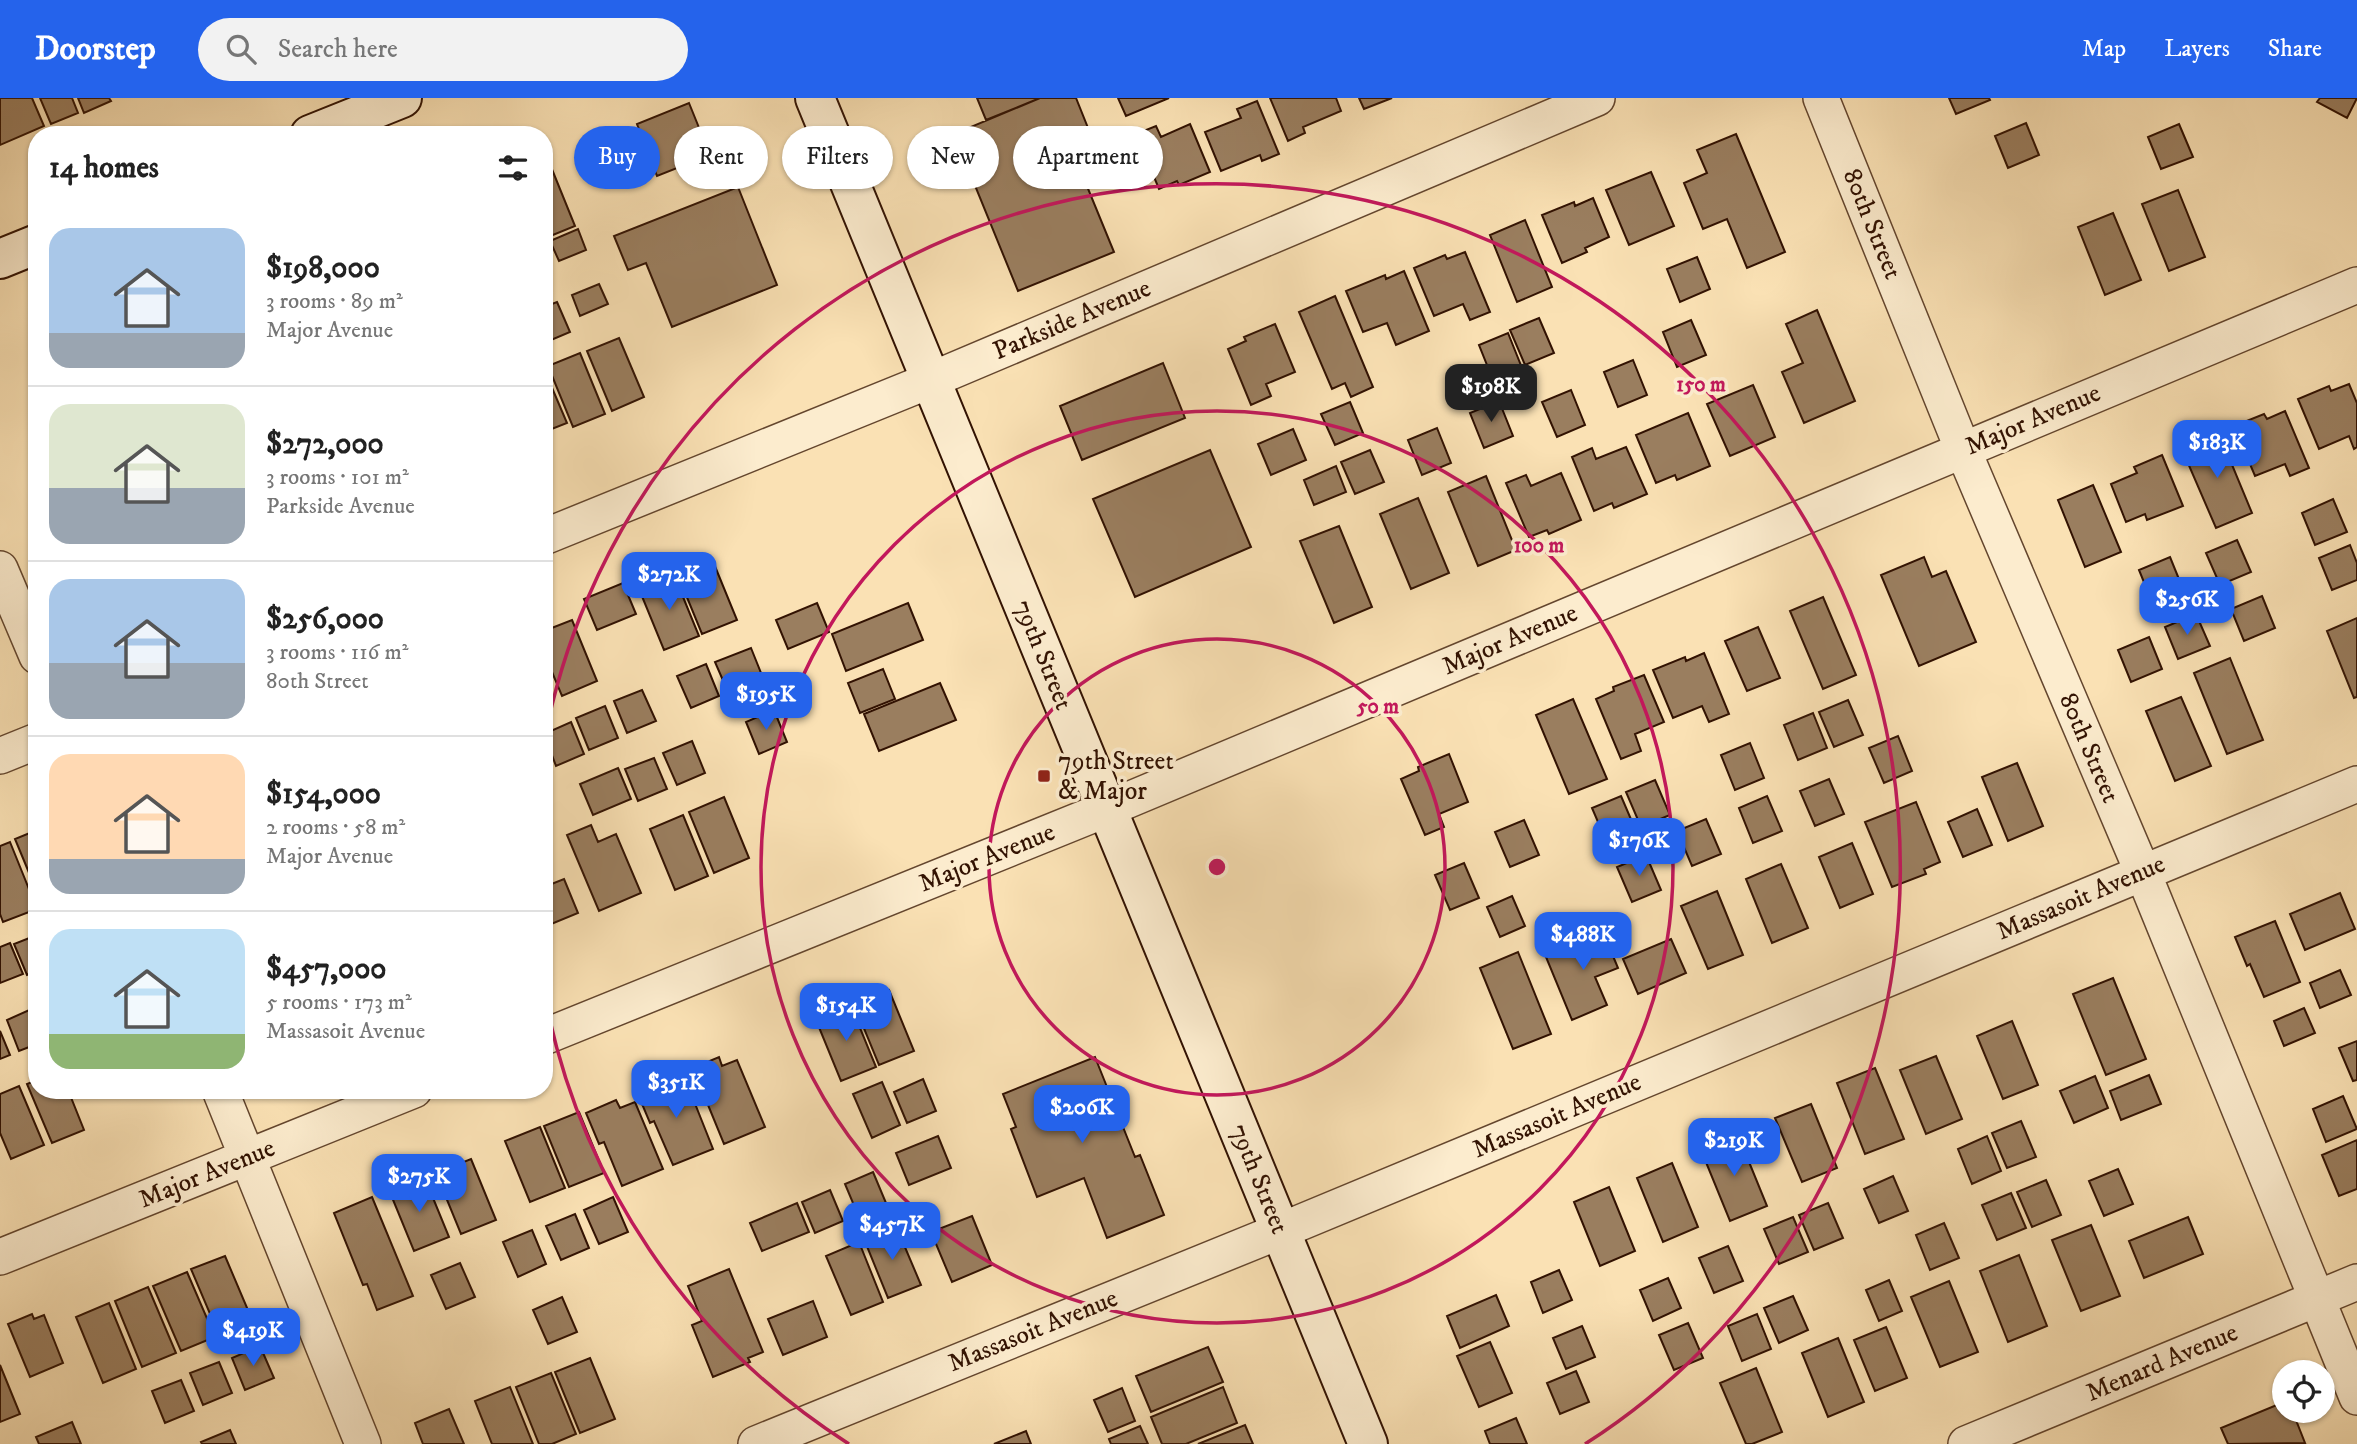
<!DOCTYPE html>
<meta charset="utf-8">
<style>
:root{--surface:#fff;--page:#f2f2f2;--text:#222;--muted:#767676;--line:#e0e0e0;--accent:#2563eb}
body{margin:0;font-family:"IM FELL DW Pica",serif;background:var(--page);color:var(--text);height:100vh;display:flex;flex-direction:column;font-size:26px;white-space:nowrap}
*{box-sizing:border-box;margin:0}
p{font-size:23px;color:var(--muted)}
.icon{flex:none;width:38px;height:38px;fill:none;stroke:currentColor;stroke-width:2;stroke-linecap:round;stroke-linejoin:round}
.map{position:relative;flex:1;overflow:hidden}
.panel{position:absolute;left:28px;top:28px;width:525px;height:973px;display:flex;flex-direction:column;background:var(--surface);border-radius:28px;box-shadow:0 2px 5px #0004}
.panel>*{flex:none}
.hud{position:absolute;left:574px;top:28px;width:665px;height:63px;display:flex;gap:14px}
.fabs{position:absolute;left:2272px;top:1262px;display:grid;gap:14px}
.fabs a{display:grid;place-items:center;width:63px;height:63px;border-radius:50%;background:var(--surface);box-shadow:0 2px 5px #0004;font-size:35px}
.price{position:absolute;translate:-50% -60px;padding:0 16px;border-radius:14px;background:var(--accent);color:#fff;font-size:23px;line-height:46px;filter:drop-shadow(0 2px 4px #0008)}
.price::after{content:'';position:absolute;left:50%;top:42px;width:21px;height:16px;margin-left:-10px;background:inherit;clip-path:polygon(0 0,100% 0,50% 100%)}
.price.selected{background:#222;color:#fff}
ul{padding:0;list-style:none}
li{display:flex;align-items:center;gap:21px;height:175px;padding:0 21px}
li+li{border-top:2px solid var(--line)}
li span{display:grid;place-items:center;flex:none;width:196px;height:140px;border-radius:21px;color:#555}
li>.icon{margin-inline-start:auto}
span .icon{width:84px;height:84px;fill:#fffc;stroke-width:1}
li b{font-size:30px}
h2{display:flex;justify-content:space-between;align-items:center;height:84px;padding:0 21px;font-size:30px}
.pill{padding:0 24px;border-radius:32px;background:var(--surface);box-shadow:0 2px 5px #0004;font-size:24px;line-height:63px}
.pill.selected{background:var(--accent);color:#fff}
header{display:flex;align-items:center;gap:42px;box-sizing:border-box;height:98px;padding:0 35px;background:var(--accent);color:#fff}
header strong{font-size:33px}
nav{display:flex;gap:38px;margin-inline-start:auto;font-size:24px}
.search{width:490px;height:63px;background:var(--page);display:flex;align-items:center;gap:18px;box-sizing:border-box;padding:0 24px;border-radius:38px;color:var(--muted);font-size:26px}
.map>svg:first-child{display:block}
</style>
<header>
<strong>Doorstep</strong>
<div class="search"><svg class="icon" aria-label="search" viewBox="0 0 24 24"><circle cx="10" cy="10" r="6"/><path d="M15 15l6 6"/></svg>Search here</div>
<nav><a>Map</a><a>Layers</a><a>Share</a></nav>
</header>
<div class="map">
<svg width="2357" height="1346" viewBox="0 0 2357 1346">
<rect width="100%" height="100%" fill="#fae1b4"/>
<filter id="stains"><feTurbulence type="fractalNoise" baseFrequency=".00286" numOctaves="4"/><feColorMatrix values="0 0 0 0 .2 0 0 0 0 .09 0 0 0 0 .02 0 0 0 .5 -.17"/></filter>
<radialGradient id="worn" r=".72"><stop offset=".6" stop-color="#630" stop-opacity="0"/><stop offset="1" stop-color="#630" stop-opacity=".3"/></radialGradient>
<path fill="#9a7e5f" stroke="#321202" stroke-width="2" d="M0,0h32l12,28 -44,19z
M40,0h32l6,15 -27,11z
M78,0h31l2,3 -27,12z
M977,0h63l-54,22z
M1040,0h36l20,50 -21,9 39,95 -96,39 -64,-157z
M1118,0h51l-43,18z
M1270,0h66l5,13 -38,16 2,6 -17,8z
M1359,0h33l-28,11z
M1949,0h40l1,2 -34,14z
M2320,0h37l-10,20 -30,-16z
M1257,3l22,53 -17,7 -2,-6 -39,16 -16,-39 36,-14 -4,-9z
M689,5l21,52 -53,21 -20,-52z
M2026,25l13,32 -31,13 -13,-32z
M1190,26l20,48 -31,13 -2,-4 -18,8 -23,-55 20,-8 5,11z
M2179,26l14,33 -32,12 -13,-32z
M1736,36l49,118 -38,16 -20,-49 -24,10 -19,-46 23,-10 -10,-23z
M547,59l28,69 -27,11 -4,-8v-71z
M1651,74l23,54 -45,19 -23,-55z
M738,89l39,98 -105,42 -26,-64 -18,7 -14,-34z
M2178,92l27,67 -36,14 -27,-67z
M1593,100l16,39 -24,11 2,4 -25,11 -20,-48 32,-13 1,4z
M2113,115l28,67 -36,15 -27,-68z
M1525,122l27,67 -35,15 -27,-67z
M578,131l8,21 -27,11 -9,-20z
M1465,154l25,60 -20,8 -7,-16 -29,12 -20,-48 31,-13 2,4z
M1697,159l13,32 -30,13 -13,-33z
M1404,173l25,60 -33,14 -9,-22 -24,9 -17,-41 39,-16 1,4z
M599,186l9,20 -28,12 -8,-21z
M1335,198l38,91 -22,10 -6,-14 -13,6 -33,-77z
M557,204l13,30 -26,11v-36z
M1817,212l38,91 -51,22 -22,-51 21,-9 -17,-39z
M1539,220l15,35 -29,12 -15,-35z
M1691,222l15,35 -29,12 -14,-35z
M1275,226l20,48 -29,12 5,12 -20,9 -23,-56 18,-8 -2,-4z
M1508,235l14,35 -29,12 -14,-35z
M619,240l25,59 -32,14 -25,-60z
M580,255l25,61 -32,13 -25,-61z
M1633,262l14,35 -29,12 -14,-35z
M1163,265l22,55 -103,42 -22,-54z
M544,271l23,54 -23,9z
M2349,286l8,19v44l-3,2 -5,-13 -30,13 -21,-50 31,-13 2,5z
M1753,287l22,52 -45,19 -23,-52z
M1571,292l14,35 -28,12 -15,-35z
M1499,303l14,35 -29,12 -14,-35z
M1350,304l13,31 -28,12 -14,-31z
M2285,313l24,57 -19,8 -5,-12 -30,12 -21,-50 30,-12 3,5z
M1688,315l22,53 -33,14 -2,-5 -19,8 -20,-48z
M1437,330l14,35 -29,12 -14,-35z
M1293,331l13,31 -35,15 -13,-31z
M2218,333l34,82 -36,15 -35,-81z
M1626,349l21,47 -33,14 -2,-5 -18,8 -22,-54 20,-9 4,11z
M1210,352l41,97 -116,50 -42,-98z
M1370,352l14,32 -29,12 -14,-32z
M2162,357l21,51 -36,14 -2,-6 -19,8 -15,-38 26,-11 -3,-6z
M1336,368l10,26 -32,13 -10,-25z
M1561,375l20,47 -32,14 -2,-4 -18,7 -23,-54 20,-8 5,11z
M1486,378l30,74 -38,16 -30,-74z
M2093,387l28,67 -36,15 -27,-67z
M1418,400l31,75 -38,16 -31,-75z
M2333,401l14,33 -32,13 -13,-32z
M1339,428l33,81 -38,16 -34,-82z
M2237,442l14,32 -31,13 -14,-32z
M2350,447l7,18v17l-25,10 -13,-32z
M1924,459l8,20 14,-6 30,71 -57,24 -38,-91z
M2170,459l13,32 -31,13 -13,-32z
M712,461l25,61 -35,14 -25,-61z
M674,477l25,61 -35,14 -25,-61z
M623,485l13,31 -39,16 -13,-31z
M2262,498l13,32 -31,13 -13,-32z
M1823,499l33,78 -33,14 -33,-78z
M817,505l12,29 -41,17 -12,-29z
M908,505l15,37 -77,31 -14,-37z
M2196,516l14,32 -32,13 -13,-32z
M2357,520v79l-3,1 -27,-67z
M572,522l25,61 -35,15 -18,-43v-22z
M1758,529l22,51 -33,13 -22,-50z
M2149,539l13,32 -31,13 -13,-32z
M751,550l12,30 -35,14 -13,-30z
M1704,555l25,61 -20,8 -7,-16 -29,12 -20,-48 32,-13 1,4z
M2230,560l33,82 -36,14 -33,-81z
M706,566l13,32 -28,12 -14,-32z
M883,571l12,30 -35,14 -12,-30z
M1644,577l20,47 -29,12 6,17 -20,8 -25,-60 18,-8 -1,-4z
M940,585l16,37 -77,31 -15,-37z
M642,592l14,31 -29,12 -13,-32z
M2181,599l30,69 -36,15 -29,-70z
M1573,601l34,80 -38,15 -33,-79z
M1848,602l15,35 -29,12 -15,-35z
M605,608l13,32 -29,12 -13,-32z
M774,612l13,32 -28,12 -13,-32z
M1813,615l14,35 -29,12 -14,-35z
M571,624l13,32 -28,12 -12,-32z
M1898,638l14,35 -28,12 -15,-35z
M692,643l13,32 -28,12 -14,-32z
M1750,645l14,35 -29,12 -14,-35z
M1449,656l19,48 -29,12 5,13 -19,8 -24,-56 18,-8 -1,-4z
M654,660l13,31 -29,12 -13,-32z
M2017,665l26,63 -35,15 -26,-64z
M618,670l13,31 -38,16 -13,-31z
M1829,681l15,35 -29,12 -15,-35z
M1655,682l15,35 -29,12 -15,-35z
M1621,698l15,35 -29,12 -15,-35z
M1767,698l15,35 -29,12 -14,-35z
M724,699l25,61 -35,15 -25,-61z
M1916,704l24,60 -16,7 2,5 -34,13 -27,-65z
M1977,711l15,36 -29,12 -15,-35z
M683,717l25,61 -33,14 -25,-61z
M1706,721l15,35 -29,12 -15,-35z
M1524,722l15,35 -29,12 -15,-35z
M591,727l7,17 18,-8 25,59 -42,18 -32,-76z
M37,732v62l-22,-53z
M10,744l27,67 -34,13 -3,-8v-68z
M1852,745l21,51 -33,14 -21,-51z
M1646,757l15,35 -29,12 -15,-35z
M1464,765l15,35 -29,12 -15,-35z
M1781,766l27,64 -36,15 -26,-64z
M564,781l14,34 -34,14v-40z
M1717,793l26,64 -35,14 -27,-63z
M2340,795l15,36 -50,21 -15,-36z
M1512,798l13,30 -25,11 -13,-30z
M2275,823l25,61 -36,15 -14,-33 -3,2 -12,-29z
M1600,827l18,43 -23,9 12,28 -35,15 -26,-63 31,-13 -3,-9z
M37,837v36l-10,4 -13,-31z
M1671,841l15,34 -48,21 -15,-35z
M10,845l13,31 -23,9v-36z
M1518,854l33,82 -38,15 -33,-81z
M2340,872l11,25 -31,13 -10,-25z
M2113,880l33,81 -40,16 -33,-81z
M889,892l25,61 -35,14 -25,-61z
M851,908l25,61 -35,14 -25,-61z
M36,909l1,37 -18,7 -12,-31z
M2304,910l11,25 -31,13 -10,-25z
M2012,923l26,64 -35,14 -26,-63z
M0,933l10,24 -10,4z
M2357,943v39l-4,1 -14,-33z
M1936,958l26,63 -36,15 -26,-64z
M719,959l3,9 15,-6 28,67 -41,17 -18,-44 -4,2 -14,-32z
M1095,959l40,100 5,-2 24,60 -57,23 -23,-60 -47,19 -26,-68 5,-2 -13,-33z
M1875,970l29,71 -39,15 -28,-71z
M2149,977l12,29 -40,16 -11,-29z
M2095,978l13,32 -34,15 -14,-32z
M667,981l4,8 15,-6 27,68 -40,16 -19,-44 -4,2 -13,-31z
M923,981l13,32 -29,12 -13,-31z
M37,982v10h31l16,40 -32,13 -25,-59z
M882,984l18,43 -28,13 -19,-44z
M19,988l25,59 -33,14 -11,-26v-39z
M2343,998l14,33 -31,13 -13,-33z
M616,1002l4,8 15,-6 28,67 -41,17 -18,-44 -5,2 -13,-31z
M1811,1006l26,64 -35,14 -27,-64z
M579,1014l25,61 -35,14 -25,-61z
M2021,1023l15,36 -29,11 -15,-35z
M540,1029l25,61 -35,14 -25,-61z
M1738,1037l29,71 -37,15 -29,-71z
M938,1038l13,32 -42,17 -13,-32z
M1987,1038l14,35 -29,13 -14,-35z
M2357,1042v49l-18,7 -17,-41z
M471,1061l25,61 -35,14 -25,-61z
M1672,1065l26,64 -35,15 -26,-64z
M2118,1071l15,35 -29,12 -15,-35z
M873,1074l13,31 -28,12 -13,-31z
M424,1078l25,61 -35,14 -25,-61z
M1893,1078l15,35 -29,12 -15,-34z
M2046,1082l15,35 -29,12 -15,-35z
M1609,1089l26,64 -35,15 -26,-64z
M830,1092l13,31 -28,12 -13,-31z
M2011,1095l15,35 -29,12 -15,-35z
M372,1099l41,99 -36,14 -10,-26 -4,1 -29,-72z
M613,1099l15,35 -29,12 -15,-34z
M797,1105l12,29 -47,19 -12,-28z
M1828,1105l15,35 -29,12 -15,-35z
M575,1116l14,34 -28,12 -15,-34z
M972,1118l20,49 -40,17 -21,-50z
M1793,1119l15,35 -29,12 -15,-35z
M2188,1119l15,37 -59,24 -15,-37z
M1944,1125l15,35 -29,12 -14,-35z
M2091,1127l29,71 -39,15 -29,-71z
M896,1128l25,59 -33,13 -24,-59z
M532,1132l14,34 -28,13 -15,-35z
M859,1144l24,60 -32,13 -25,-59z
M1728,1148l15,35 -29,12 -15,-35z
M2019,1157l28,71 -39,16 -28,-71z
M225,1158l28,66 -34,13 -28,-66z
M460,1165l15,34 -29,12 -15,-34z
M729,1171l34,83 -15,6 2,4 -37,15 -21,-52 10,-4 -14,-35z
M1559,1172l13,30 -29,13 -12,-31z
M187,1174l28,65 -34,14 -28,-65z
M1668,1180l13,30 -28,13 -13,-31z
M1889,1182l13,31 -23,10 -13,-31z
M1949,1183l29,71 -38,15 -29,-70z
M148,1189l28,66 -34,14 -27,-66z
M1496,1197l13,31 -49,22 -13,-32z
M1793,1198l15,34 -29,13 -15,-35z
M562,1199l15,35 -29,12 -15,-34z
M813,1203l14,36 -44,18 -15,-36z
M109,1205l27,66 -33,14 -27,-66z
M32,1216l2,5 10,-4 19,48 -33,14 -22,-53z
M1757,1216l14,35 -29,12 -14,-35z
M1688,1225l15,35 -29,12 -15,-35z
M1582,1228l13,31 -29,12 -13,-31z
M1886,1229l21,51 -32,13 -21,-51z
M1838,1240l26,64 -36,15 -26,-64z
M1490,1244l22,51 -33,14 -22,-51z
M260,1248l14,32 -29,12 -13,-32z
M1208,1249l15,35 -72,30 -15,-36z
M590,1260l25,61 -35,14 -25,-61z
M219,1264l13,31 -29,12 -13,-32z
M0,1267l20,49 -20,8z
M1756,1270l26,64 -30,12h-6l-26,-61z
M1576,1273l13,31 -29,12 -13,-31z
M551,1275l25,61 -24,10h-13l-23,-57z
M181,1282l13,31 -29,12 -13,-32z
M510,1289l23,57h-41l-17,-43z
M1223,1289l14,36 -51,21h-24l-11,-27z
M1122,1290l13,33 -27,11 -14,-32z
M2284,1304v8h8l13,33 -77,1 -7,-16z
M449,1311l15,35h-41l-8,-21z
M1516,1320l11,26h-37l-5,-13z
M72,1324l9,22h-42l-3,-7z
M1245,1327l8,19h-55z
M1140,1328l8,18h-37l-2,-5z
M230,1332l6,14h-34l-1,-2z
M1026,1333l5,13h-37z"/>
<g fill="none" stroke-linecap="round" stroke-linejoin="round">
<g stroke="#64462e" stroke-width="38">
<path id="street" d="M1821,0l142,352 180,423 214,524
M544,439l387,-157 666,-282
M0,471l37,87
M0,658l37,-15
M544,939l563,-228 1250,-524
M220,992l143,354
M0,1159l414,-167
M756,1346l524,-213 1077,-447
M1966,1346l391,-162"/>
</g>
<g stroke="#321202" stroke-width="42">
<path id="secondary" d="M815,0l553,1346
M310,37l92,-37
M0,161l37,-15"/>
</g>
<use href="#street" stroke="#fcecce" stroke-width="35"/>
<use href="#secondary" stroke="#fcecce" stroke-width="38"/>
</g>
<g fill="none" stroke="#c2185b" stroke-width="3.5">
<circle cx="1217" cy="769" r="228"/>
<circle cx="1217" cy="769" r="456"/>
<path d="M849 1346A684 684 0 0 1 544 894M544 644A684 684 0 1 1 1585 1346"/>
</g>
<rect fill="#8f2418" stroke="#fcecce" stroke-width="2.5" x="1037" y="671" width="14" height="14" rx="3.5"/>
<g text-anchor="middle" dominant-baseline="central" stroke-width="7" stroke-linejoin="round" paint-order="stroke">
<g font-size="26" fill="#321202" stroke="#fcecce">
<text transform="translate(1872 126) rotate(68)">80th Street</text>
<text transform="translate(1072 222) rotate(-23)">Parkside Avenue</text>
<text transform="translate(2033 322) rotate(-23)">Major Avenue</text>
<text transform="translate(1510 542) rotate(-23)">Major Avenue</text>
<text transform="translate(1043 557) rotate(68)">79th Street</text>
<text transform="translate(2089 650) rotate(67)">80th Street</text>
<text transform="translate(987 760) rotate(-22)">Major Avenue</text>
<text transform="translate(2081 800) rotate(-23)">Massasoit Avenue</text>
<text transform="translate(1557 1018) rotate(-23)">Massasoit Avenue</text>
<text transform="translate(207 1076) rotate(-22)">Major Avenue</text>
<text transform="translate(1259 1081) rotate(68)">79th Street</text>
<text transform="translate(1033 1233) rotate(-22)">Massasoit Avenue</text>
<text transform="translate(2162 1265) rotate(-23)">Menard Avenue</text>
</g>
<g font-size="26" fill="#321202" stroke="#fcecce" text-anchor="start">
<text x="1058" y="663">79th Street<tspan x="1058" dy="30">&amp; Major</tspan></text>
</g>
</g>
<circle cx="1217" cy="769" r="10" fill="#c2185b" stroke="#fcecce" stroke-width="3.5"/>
<g font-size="21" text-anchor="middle" font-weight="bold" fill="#c2185b" stroke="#fcecce" stroke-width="7" stroke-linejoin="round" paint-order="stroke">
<text x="1701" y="293">150 m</text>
<text x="1539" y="454">100 m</text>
<text x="1378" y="615">50 m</text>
</g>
<rect width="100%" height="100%" filter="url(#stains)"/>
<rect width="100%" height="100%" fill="url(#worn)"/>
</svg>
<div class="fabs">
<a><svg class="icon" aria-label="locate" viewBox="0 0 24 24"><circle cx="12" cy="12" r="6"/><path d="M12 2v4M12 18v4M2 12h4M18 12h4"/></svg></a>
</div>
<b class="price selected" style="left:1491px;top:326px">$198K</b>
<b class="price" style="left:2217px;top:382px">$183K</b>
<b class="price" style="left:669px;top:514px">$272K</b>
<b class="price" style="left:2187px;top:539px">$256K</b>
<b class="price" style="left:766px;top:634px">$195K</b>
<b class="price" style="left:1639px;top:780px">$176K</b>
<b class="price" style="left:1583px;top:874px">$488K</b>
<b class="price" style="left:846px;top:945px">$154K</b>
<b class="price" style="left:676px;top:1022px">$351K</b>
<b class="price" style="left:1082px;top:1047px">$206K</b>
<b class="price" style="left:1734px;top:1080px">$219K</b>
<b class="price" style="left:419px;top:1116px">$275K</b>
<b class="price" style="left:892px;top:1164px">$457K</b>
<b class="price" style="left:253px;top:1270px">$419K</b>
<div class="hud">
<a class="pill selected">Buy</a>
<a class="pill">Rent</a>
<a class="pill">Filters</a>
<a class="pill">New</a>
<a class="pill">Apartment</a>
</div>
<section class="panel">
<h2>14 homes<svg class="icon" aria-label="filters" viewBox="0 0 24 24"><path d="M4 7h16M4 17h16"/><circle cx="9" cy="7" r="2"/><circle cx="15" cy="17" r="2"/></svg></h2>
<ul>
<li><span style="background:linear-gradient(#a9c7e8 75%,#9aa5b1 0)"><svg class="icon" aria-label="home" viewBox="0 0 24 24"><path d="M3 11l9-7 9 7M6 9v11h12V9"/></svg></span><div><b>$198,000</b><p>3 rooms · 89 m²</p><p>Major Avenue</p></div></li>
<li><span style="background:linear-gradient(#dfe7d0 60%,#9aa5b1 0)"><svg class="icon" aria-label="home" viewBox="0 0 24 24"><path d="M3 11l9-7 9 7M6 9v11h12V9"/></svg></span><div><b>$272,000</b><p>3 rooms · 101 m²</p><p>Parkside Avenue</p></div></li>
<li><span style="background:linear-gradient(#a9c7e8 60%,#9aa5b1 0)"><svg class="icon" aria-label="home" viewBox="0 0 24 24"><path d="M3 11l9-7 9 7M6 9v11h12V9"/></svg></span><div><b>$256,000</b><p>3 rooms · 116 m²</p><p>80th Street</p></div></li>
<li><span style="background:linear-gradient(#ffd9b3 75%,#9aa5b1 0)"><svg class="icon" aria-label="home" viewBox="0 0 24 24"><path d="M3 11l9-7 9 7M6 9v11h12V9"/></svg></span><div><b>$154,000</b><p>2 rooms · 58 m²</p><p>Major Avenue</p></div></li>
<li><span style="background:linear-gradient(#bfe0f5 75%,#8fb573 0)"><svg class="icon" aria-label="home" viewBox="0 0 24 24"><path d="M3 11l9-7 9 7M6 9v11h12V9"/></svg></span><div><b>$457,000</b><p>5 rooms · 173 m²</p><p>Massasoit Avenue</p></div></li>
</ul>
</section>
</div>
